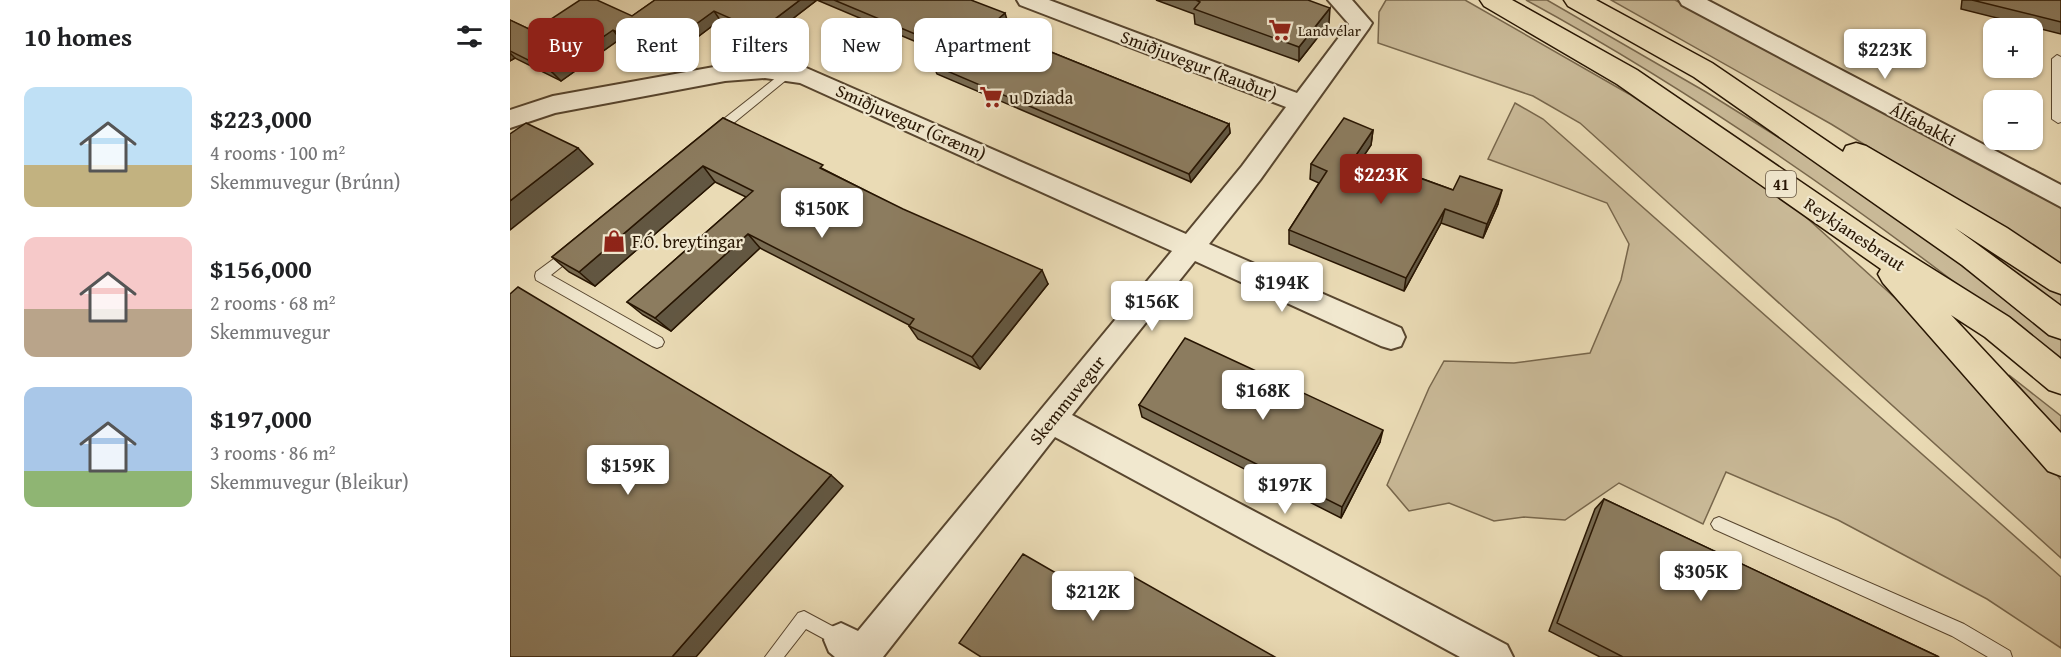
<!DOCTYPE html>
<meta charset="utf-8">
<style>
:root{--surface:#fff;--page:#f2f2f2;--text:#202124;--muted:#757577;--accent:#8f2418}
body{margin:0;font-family:"Gentium Book Plus",serif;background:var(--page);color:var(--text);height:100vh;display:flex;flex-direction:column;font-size:22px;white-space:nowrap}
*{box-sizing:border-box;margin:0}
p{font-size:20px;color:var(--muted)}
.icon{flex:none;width:33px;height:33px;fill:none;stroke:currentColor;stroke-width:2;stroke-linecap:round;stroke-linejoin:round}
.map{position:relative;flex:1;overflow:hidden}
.drawer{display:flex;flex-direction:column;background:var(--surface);width:510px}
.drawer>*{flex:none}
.top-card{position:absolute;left:18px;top:18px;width:570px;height:54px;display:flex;gap:12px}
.fabs{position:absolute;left:1473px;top:18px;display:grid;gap:12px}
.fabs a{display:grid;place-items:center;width:60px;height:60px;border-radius:12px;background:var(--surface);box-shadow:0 2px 4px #0004;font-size:30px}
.price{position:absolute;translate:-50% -51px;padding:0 14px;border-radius:6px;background:#fff;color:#222;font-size:20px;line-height:39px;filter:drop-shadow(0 2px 3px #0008)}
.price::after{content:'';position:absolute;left:50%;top:36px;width:18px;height:14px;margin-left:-9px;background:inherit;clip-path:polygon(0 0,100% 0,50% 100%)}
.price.current{background:var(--accent);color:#fff}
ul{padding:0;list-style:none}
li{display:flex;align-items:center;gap:18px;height:150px;padding:0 24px}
li span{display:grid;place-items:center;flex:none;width:168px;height:120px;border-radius:12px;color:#555}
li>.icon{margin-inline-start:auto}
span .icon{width:72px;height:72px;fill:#fffc;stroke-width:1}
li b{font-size:26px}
h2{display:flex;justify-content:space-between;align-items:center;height:72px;padding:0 24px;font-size:26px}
.chip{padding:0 21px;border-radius:12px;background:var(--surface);box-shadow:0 2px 4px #0004;font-size:21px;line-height:54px}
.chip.current{background:var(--accent);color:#fff}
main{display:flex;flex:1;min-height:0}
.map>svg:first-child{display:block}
</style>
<main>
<section class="drawer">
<h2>10 homes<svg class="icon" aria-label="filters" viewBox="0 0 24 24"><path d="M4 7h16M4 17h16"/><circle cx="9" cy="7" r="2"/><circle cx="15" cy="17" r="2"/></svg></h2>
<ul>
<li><span style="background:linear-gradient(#bfe0f5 65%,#c2b280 0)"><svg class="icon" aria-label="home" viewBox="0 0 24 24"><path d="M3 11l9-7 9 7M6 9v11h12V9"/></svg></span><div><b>$223,000</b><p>4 rooms · 100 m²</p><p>Skemmuvegur (Brúnn)</p></div></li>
<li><span style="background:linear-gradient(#f6c9c9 60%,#b9a48a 0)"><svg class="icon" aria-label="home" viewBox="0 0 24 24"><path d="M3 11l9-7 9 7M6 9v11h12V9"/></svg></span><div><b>$156,000</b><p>2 rooms · 68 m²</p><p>Skemmuvegur</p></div></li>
<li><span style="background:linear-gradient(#a9c7e8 70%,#8fb573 0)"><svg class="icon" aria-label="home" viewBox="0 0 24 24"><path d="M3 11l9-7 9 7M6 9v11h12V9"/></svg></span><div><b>$197,000</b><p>3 rooms · 86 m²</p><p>Skemmuvegur (Bleikur)</p></div></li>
</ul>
</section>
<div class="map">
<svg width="1551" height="657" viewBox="0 0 1551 657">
<rect width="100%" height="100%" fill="#eadbb5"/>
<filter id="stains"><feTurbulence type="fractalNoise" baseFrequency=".00333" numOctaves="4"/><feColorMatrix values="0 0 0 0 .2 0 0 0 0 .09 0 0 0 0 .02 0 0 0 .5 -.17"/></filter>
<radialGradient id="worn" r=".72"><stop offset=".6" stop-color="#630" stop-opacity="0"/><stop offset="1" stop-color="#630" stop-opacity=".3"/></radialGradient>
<path fill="#c9b997" stroke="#78674c" stroke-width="1.5" d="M876,0h79l164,94 157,105 129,117 129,142 17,22v78l-481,-435 -47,-27 -155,-53 1,-31z
M1016,0h21l159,92 88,55 119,80 148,112v24c-38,-31 -77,-59 -116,-88 -134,-101 -272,-195 -419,-275z
M1101,0h64l381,205 5,3v57l-230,-141z
M1005,103l28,16 518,458v71l-74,-49 -149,-79 -112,-48 -23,52 -84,-41 -54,37 -41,-3 -30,4 -45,-18 -40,8 -22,-26 42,-97 15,-27 70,2 76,-10 31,-73 8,-36 -22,-41 -119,-44z
M1474,240l77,54v18l-84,-65z
M1499,375l52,41v19z"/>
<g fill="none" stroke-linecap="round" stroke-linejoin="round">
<g stroke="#58462f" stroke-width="2">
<path id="service" d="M1547,55l4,2v65l-3,1 -6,-4v-60z
M277,69l6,4 -2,3 -72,59h-8l-2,-3 2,-3z
M60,247l5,1 1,4 -1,4 -24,19 111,63 2,4 -2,4 -5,2 -5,-2 -116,-66 -1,-4 1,-4z
M1209,517l245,107 46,27 2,6h-24l-36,-21 -238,-107 -3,-5 3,-5z
M294,611l43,23 2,6 -2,6 -6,2 -35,-19 -22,28h-19l33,-44z"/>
</g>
<g stroke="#58462f" stroke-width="4">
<path id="minor" d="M507,0h32l248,93 52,-69 -21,-24h24l20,23 -3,5 -109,152 -51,64 192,84 4,9 -4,9 -10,3 -10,-3 -186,-85 -123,154 435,230 6,12h-53l-405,-220 -172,220h-48l-6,-5 -5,-12 5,-12 12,-5 17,8 314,-380 -372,-168 -35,-5 -40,3 -170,32 -45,15v-18l43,-14 172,-31 40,-3 39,5 382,167 56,-68 44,-59 -266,-102z
M1169,0h28l354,185v22l-379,-202z"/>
</g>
<g stroke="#271502" stroke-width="3">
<path id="trunk" d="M970,0h32l125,70 243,166 129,81 52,42v35l-12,-4 -64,-53 -34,-22 110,118v43l-13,-5 -165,-188 -5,-9 3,-5 -264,-185 -133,-78z
M1054,0h32l116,63 131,89 3,-6 10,-3 10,3 141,82 54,36v30l-11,-4 -95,-62 106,78v33l-12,-4 -87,-70 -268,-188 -126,-71z"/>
</g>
<use href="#service" fill="#f1e8cf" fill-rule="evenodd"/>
<use href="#minor" fill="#f1e8cf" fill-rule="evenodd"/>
<use href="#trunk" fill="#eadbb5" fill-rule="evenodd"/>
</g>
<path fill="#786b52" stroke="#271502" stroke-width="1.5" d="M145,0h316l37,23 -9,8 230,93 1,9 -39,49 -254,-108 -4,-9 12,-11 -128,-54 -52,40 -45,-20 -54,41 -46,-22 -59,42 -46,-23 -5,3v-41l23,11 99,-15z
M646,0h152l21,23 -30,38 -104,-37 -1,-10z
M1452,0h99v34l-100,-25z
M213,118l104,53 221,113 -68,85 -62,-30 -9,-13v-1l-149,-77 -89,83 -28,-16 -16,-13 119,-105 -31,-15 -120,104 -26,-14 -17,-15z
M863,130l-2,15 -8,12 90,33 45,14 -15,34 -42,-15 -37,68 -115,-47v-14l30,-47 -9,-4 1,-15z
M629,405l241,37 -39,76 -199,-101z
M1094,499l335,158h-339l-51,-26 46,-122z"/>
<path fill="#625742" stroke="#271502" stroke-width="1.5" d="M290,0h17l-52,40 -6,-9z
M820,8l-1,15 -30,38v-14z
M204,11l6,9 -54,41 -7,-10z
M495,13l3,10 -16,14 -3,-10z
M103,30l7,9 -59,42 -9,-9z
M0,53l5,5 -5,3z
M719,124l1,9 -39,49 -2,-8z
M863,130l-2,15 -16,24 1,-14z
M68,148l15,16 -83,66v-29z
M193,166l12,16 -120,104 -16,-14z
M992,190l-4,14 -15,34 4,-14z
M935,209l-4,14 -37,68 2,-13z
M238,234l12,14 -89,83 -16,-13z
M532,270l6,14 -68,85 -8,-12z
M873,430l-3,12 -39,76 1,-11z
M321,475l12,11 -147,171h-24z"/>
<path fill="#8c7c5f" stroke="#271502" stroke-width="1.5" d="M70,0h17l35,16 23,-16h145l-41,31 -45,-20 -55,40 -46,-21 -61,42 -42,-21v-31l23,11z
M324,0h137l34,13 -16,14 240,97 -40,50 -256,-109 18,-16z
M686,0h112l22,8 -31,39 -105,-38 6,-7z
M1462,0h89v22z
M213,118l100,47 -3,3 83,41 139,61 -70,87 -63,-31 5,-7 -166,-85 -93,84 -28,-16 126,-111 -50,-25 -124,106 -27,-15z
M834,118l29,12 -17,25 97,35 7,-14 42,14 -15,34 -42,-15 -39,69 -117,-48 38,-59 -16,-7z
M16,123l52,25 -68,53v-67z
M8,287l313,188 -159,182h-162v-363z
M675,338l198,92 -41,77 -203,-102z
M1094,499l335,158h-316l-66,-34z
M513,554l83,48 19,-30 150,85h-294l-22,-14z"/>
<defs>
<g id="supermarket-bare" transform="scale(1.8)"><path d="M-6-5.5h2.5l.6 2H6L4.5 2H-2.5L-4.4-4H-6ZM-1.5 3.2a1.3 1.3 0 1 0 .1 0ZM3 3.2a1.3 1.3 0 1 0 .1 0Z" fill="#8f2418" stroke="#f1e8cf" stroke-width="2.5" paint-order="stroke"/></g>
<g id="shop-bare" transform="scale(1.8)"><path d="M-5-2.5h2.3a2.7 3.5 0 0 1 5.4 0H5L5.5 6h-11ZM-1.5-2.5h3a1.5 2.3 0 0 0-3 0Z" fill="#8f2418" stroke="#f1e8cf" stroke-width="2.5" paint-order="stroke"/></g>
</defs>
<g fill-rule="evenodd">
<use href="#supermarket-bare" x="770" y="30"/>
<use href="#supermarket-bare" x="481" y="97"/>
<use href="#shop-bare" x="104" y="241"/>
</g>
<g text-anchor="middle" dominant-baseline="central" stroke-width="4.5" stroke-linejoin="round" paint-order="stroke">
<g font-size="15" fill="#271502" stroke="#f1e8cf" text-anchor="start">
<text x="788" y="30">Landvélar</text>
</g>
<rect fill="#f1e8cf" stroke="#645440" stroke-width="1.5" x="1256" y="171" width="30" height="26" rx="4.5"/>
<g font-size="16" font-weight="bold" fill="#271502">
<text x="1271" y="184">41</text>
</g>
<g font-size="18" fill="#271502" stroke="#f1e8cf">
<text transform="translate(689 65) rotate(21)">Smiðjuvegur (Rauður)</text>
<text transform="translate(401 122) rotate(24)">Smiðjuvegur (Grænn)</text>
<text transform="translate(1413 124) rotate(28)">Álfabakki</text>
<text transform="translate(1345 234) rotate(34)">Reykjanesbraut</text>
<text transform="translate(557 400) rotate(-51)">Skemmuvegur</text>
</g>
<g font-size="18" fill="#271502" stroke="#f1e8cf" text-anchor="start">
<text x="499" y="97">u Dziada</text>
<text x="122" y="241">F.Ó. breytingar</text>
</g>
</g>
<rect width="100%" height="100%" filter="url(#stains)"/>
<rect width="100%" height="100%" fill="url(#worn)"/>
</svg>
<div class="fabs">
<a>+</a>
<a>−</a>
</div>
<b class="price" style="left:1375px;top:80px">$223K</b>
<b class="price current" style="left:871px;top:205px">$223K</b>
<b class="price" style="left:312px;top:239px">$150K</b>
<b class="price" style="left:772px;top:313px">$194K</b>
<b class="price" style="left:642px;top:332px">$156K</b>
<b class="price" style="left:753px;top:421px">$168K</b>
<b class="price" style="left:118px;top:496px">$159K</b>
<b class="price" style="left:775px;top:515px">$197K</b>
<b class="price" style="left:1191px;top:602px">$305K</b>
<b class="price" style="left:583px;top:622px">$212K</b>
<div class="top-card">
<a class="chip current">Buy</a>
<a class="chip">Rent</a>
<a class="chip">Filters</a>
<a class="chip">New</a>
<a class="chip">Apartment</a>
</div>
</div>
</main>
